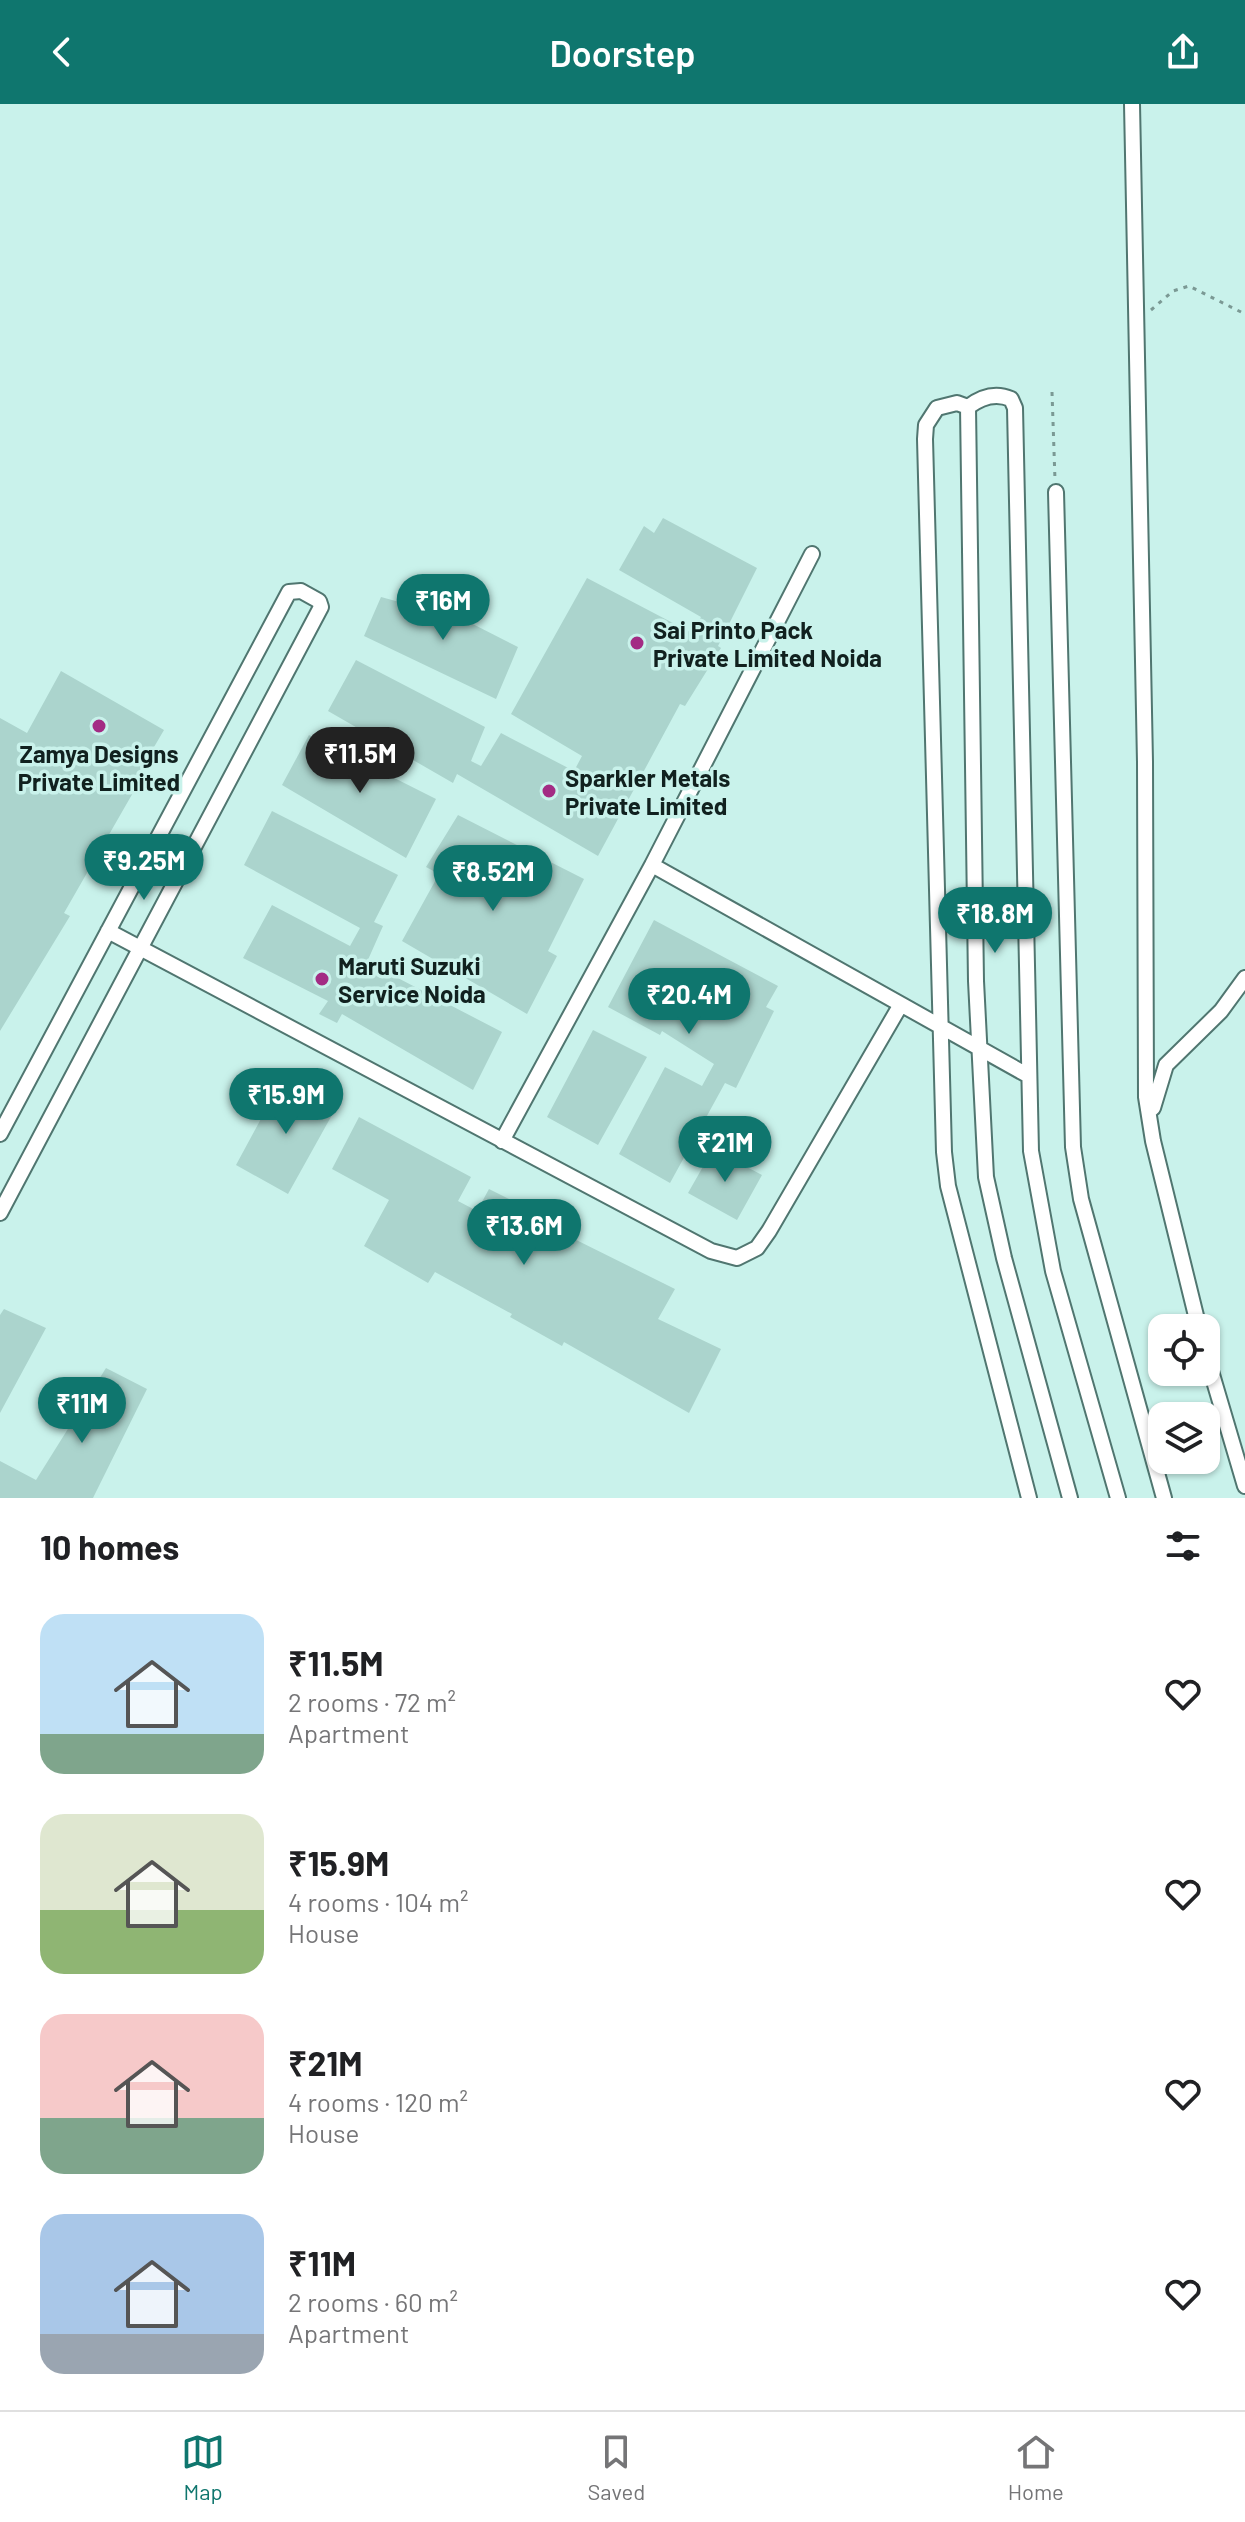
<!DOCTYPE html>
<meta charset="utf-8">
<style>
:root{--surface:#fff;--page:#f6f6f6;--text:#202124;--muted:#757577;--line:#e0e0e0;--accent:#0f766e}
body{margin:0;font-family:Barlow,sans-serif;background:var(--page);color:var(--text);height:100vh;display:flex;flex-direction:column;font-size:30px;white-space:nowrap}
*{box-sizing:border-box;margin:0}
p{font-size:26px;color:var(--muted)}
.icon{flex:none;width:44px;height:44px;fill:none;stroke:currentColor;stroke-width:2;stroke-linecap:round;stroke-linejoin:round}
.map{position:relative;height:1394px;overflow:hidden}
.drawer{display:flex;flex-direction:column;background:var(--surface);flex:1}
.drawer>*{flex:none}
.tools{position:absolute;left:1148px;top:1210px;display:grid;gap:16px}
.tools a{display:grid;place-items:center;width:72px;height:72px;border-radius:16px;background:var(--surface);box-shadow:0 2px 6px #0004;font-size:40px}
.price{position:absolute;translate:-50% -68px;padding:0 18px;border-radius:28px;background:var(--accent);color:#fff;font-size:26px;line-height:52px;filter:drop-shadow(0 2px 4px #0008)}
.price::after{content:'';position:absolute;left:50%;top:48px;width:24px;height:18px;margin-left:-12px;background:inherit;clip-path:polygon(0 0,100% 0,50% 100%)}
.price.on{background:#222;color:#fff}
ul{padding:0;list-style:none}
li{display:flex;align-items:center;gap:24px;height:200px;padding:0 40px}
li span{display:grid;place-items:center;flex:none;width:224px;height:160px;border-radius:24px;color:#555}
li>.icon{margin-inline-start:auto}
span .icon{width:96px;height:96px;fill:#fffc;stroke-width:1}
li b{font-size:34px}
h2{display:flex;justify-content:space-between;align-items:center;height:96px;padding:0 40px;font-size:34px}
header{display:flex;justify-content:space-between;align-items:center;height:104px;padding:0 40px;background:var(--accent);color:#fff;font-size:36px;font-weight:600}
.dock{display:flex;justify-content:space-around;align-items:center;height:112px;border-top:2px solid var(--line);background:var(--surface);font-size:22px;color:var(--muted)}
.dock a{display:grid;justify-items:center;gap:4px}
.dock .on{color:var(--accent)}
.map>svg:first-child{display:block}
</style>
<header><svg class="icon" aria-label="back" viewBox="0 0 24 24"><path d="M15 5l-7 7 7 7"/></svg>Doorstep<svg class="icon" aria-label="share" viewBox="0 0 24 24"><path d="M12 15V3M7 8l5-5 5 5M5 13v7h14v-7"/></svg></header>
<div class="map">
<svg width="1245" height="1394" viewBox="0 0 1245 1394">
<rect width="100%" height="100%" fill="#c9f2eb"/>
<path fill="#abd4cd" d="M663,414l94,50 -39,78 3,2 -36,58 -5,-2 -82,152 -141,-82 -4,9 -125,-72 28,-51 129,67 -14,34 10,5 20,-33 73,38 8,-15 -71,-42 76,-136 105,55 9,-16 -82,-47 25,-44 10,7z
M408,487l110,56 -22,52 -132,-63 17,-39 22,6z
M61,567l103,59 -34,58 4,3 -70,122 6,3 -70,115v-313l27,15z
M309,631l127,64 -30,59 -124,-73z
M272,707l126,64 -24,47 9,4 -16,36 135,70 -29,58 -131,-76 -5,9 -18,-9 9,-13 -85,-43 29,-53 78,41 10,-18 -116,-63z
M458,711l126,64 -36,72 9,5 -30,58 -125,-73 37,-67 -13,-7z
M654,816l124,66 -12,21 8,4 -38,77 -11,-5 -55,100 -51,-29 46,-87 37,19 12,-22 -52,-33 -2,4 -52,-28z
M593,926l54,27 -49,88 -51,-28z
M283,974l54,28 -49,88 -52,-29z
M359,1013l112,60 -13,24 19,10 12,-22 54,27 -3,6 135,67 -17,30 63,30 -32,64 -125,-71 -2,4 -52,-29 2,-3 -77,-42 -7,11 -64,-37 25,-46 -57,-31z
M713,1045l49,26 -25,45 -49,-27z
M4,1205l42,19 -46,85v-98z
M106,1264l41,21 -54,109h-93v-37l36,19z"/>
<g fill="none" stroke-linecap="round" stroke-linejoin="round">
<g stroke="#507670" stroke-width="18">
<path id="minor" d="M1132,0l13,658 1,335 7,44 46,187
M968,303c13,-10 27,-15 43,-8l4,9 16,743 22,120 65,227
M968,303l-11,-4 -20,5 -11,17 -1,14 19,713 4,34 81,312
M968,303l8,574 10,196 18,81 66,240
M1056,388l17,655 8,52 83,299
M652,761l377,211
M108,827l603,320 26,7 20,-10 12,-17 131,-225
M1153,1004l13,-43 55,-54 24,-33
M0,1030l289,-542 12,-1 18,10 2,6 -321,606
M502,1037l150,-276 160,-311
M1206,1250l39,132"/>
</g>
<path stroke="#7b9994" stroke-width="3" stroke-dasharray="4 6" stroke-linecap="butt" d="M1151,206l22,-19 16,-5 56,28
M1052,288l3,88"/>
<use href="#minor" stroke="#fff" stroke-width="14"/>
</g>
<g fill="#a32c84" stroke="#c9f2eb" stroke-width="3">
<circle cx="637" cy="539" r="8"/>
<circle cx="99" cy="622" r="8"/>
<circle cx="549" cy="687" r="8"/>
<circle cx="322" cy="875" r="8"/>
</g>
<g text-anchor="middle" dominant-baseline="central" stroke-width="7" stroke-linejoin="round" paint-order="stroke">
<g font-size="24" font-weight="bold" fill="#11211f" stroke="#c9f2eb" text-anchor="start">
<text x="653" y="525">Sai Printo Pack<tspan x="653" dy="28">Private Limited Noida</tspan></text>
<text x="99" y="649" text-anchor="middle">Zamya Designs<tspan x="99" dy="28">Private Limited</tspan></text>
<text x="565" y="673">Sparkler Metals<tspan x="565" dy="28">Private Limited</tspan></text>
<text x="338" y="861">Maruti Suzuki<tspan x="338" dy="28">Service Noida</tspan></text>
</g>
</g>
</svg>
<div class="tools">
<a><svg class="icon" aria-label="locate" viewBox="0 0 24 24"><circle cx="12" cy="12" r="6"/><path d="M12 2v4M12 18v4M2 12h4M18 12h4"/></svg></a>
<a><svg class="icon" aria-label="layers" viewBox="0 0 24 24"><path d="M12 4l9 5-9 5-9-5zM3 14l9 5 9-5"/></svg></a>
</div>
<b class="price" style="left:443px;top:538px">₹16M</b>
<b class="price on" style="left:360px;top:691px">₹11.5M</b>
<b class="price" style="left:144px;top:798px">₹9.25M</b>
<b class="price" style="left:493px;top:809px">₹8.52M</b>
<b class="price" style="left:995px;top:851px">₹18.8M</b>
<b class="price" style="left:689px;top:932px">₹20.4M</b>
<b class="price" style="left:286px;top:1032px">₹15.9M</b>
<b class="price" style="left:725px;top:1080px">₹21M</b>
<b class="price" style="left:524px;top:1163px">₹13.6M</b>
<b class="price" style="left:82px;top:1341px">₹11M</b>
</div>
<section class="drawer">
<h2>10 homes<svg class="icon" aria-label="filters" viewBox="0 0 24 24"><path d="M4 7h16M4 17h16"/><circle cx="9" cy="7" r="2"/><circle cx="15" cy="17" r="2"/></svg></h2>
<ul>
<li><span style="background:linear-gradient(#bfe0f5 75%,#7fa58c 0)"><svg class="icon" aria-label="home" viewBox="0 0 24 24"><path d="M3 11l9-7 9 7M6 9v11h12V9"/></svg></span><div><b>₹11.5M</b><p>2 rooms · 72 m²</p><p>Apartment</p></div><svg class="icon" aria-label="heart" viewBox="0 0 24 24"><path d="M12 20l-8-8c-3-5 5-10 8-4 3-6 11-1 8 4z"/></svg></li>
<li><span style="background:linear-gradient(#dfe7d0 60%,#8fb573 0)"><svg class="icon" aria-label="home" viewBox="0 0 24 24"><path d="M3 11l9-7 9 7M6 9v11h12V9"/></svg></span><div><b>₹15.9M</b><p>4 rooms · 104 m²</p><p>House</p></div><svg class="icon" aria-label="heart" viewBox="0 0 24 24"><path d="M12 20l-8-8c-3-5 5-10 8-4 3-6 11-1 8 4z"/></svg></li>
<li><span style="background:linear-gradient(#f6c9c9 65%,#7fa58c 0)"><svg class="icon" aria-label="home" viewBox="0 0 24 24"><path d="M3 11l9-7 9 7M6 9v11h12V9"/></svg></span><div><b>₹21M</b><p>4 rooms · 120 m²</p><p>House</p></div><svg class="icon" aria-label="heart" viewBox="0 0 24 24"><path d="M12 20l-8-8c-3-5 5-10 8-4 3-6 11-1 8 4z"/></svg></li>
<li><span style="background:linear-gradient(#a9c7e8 75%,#9aa5b1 0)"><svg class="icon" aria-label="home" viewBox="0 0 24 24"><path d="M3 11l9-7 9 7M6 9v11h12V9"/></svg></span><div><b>₹11M</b><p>2 rooms · 60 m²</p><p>Apartment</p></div><svg class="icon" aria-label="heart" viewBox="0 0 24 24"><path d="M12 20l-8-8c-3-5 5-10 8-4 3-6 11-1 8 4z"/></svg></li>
</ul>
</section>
<nav class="dock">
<a class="on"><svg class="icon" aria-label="map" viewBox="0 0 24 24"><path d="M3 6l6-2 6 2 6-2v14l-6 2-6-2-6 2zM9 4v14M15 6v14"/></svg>Map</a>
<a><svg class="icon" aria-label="saved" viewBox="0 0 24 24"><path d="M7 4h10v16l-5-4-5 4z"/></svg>Saved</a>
<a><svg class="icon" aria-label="home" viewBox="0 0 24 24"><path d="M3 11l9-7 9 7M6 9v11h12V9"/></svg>Home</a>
</nav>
